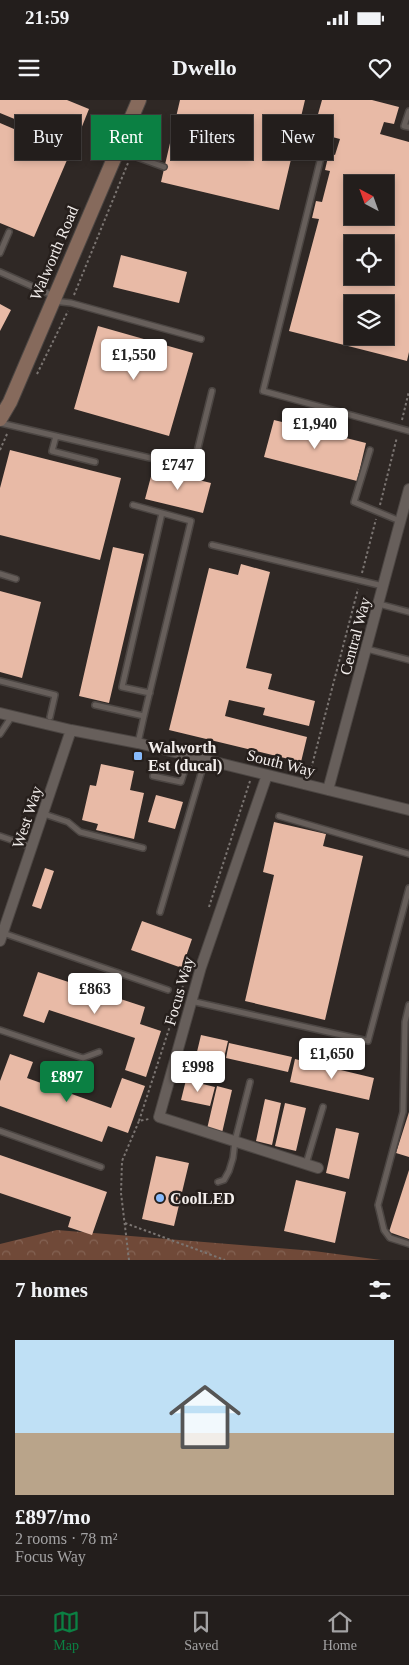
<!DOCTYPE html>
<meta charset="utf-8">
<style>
:root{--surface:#231e1c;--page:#2b2725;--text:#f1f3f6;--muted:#a3a2a3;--line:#403c3b;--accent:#0b8043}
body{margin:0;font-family:Georgia,serif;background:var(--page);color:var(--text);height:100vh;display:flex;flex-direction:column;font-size:19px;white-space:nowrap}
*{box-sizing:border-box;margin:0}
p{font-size:16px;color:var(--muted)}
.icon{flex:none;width:28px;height:28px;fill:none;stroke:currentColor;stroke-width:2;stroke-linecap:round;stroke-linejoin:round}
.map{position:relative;height:1160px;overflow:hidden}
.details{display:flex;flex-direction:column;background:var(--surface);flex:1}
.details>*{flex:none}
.banner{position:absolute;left:15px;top:15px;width:380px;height:45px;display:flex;gap:10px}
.needle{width:32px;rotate:319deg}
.buttons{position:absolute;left:344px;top:75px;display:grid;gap:10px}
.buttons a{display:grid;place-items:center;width:50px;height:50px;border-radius:0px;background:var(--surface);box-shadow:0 2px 8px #0003,0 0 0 1px var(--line);font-size:25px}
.price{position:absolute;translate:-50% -42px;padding:0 11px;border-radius:5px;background:#fff;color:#222;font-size:16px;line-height:32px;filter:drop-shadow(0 1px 2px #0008)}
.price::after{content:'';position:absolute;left:50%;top:30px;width:15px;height:11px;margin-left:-8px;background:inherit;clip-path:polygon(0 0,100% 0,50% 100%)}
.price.active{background:var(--accent);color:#fff}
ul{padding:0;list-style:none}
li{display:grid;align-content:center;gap:10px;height:265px;padding:0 15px}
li+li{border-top:1px solid var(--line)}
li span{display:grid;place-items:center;height:155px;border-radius:0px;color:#555}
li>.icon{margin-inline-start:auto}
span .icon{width:90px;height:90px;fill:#fffc;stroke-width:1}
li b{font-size:21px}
h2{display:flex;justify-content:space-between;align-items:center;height:60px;padding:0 15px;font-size:21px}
.pill{padding:0 18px;border-radius:0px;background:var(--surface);box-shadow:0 2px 8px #0003,0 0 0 1px var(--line);font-size:18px;line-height:45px}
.pill.active{background:var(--accent);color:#fff}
.status{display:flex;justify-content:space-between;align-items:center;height:35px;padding:0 25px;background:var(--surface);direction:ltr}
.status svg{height:14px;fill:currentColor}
header{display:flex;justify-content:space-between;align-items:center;height:65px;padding:0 15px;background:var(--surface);font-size:22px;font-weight:600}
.tab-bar{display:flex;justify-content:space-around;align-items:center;height:70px;border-top:1px solid var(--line);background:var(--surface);font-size:14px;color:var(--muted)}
.tab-bar a{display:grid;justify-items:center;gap:2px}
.tab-bar .active{color:var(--accent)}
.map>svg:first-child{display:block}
</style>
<div class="status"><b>21:59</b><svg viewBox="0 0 49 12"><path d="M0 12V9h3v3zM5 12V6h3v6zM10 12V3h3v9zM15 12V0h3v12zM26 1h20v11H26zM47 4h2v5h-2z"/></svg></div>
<header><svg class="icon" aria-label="menu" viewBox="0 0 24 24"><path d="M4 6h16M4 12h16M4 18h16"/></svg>Dwello<svg class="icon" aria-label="heart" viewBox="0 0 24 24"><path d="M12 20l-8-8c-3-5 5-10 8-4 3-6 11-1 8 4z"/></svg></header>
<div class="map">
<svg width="409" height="1160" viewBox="0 0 409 1160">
<defs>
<pattern id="forest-crowns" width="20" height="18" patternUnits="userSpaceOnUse" patternTransform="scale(1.25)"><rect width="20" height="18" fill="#704938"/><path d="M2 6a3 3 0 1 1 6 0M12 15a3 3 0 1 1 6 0" fill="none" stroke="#856455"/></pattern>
</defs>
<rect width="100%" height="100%" fill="#2f2825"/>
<path fill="url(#forest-crowns)" d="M57,1130l257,21 67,9h-381v-16z"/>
<path fill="#e8baa6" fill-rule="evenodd" d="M0,0h67l22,9 -14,35 -75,-31z
M180,0h125l-26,110 -118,-28z
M322,0h50l27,7 -5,17 -10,-2 -4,12 29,8v210l-2,9 -118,-30 30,-112 -7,-1 4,-17 6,1 8,-31 -5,-1 4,-17 6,2 5,-16 -27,-7zM352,84h33v32h-33zM352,144h33v32h-33zM352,204h33v32h-33z
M0,23l70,30 -36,84 -34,-14z
M121,155l66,17 -8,31 -66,-16z
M0,204l11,6 -11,21z
M98,226l95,27 -24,83 -95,-27z
M274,320l92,23 -9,38 -93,-24z
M10,350l111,28 -21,82 -100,-25v-47z
M153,369l58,14 -8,30 -58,-14z
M113,447l31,7 -35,149 -30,-7z
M241,464l29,8 -24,96 26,6 -4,15 47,12 -6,25 -46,-11 2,-7 -36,-8 -4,16 82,21 -6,25 -132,-32 40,-162 29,7z
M0,491l41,11 -19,76 -22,-6z
M101,664l33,7 -4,19 14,3 -10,46 -38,-9 2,-6 -16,-4 8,-35 6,1z
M156,695l27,7 -8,27 -27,-7z
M274,722l52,12 -3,12 40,10 -38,164 -80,-19 29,-126 -11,-3z
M45,768l9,3 -13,38 -9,-3z
M142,821l50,18 -10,29 -51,-18z
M38,872l107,35 -5,17 21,7 -15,46 -21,-7 10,-32 -86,-28 -5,13 -21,-7z
M201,935l27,6 -5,21 -27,-6z
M229,943l63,14 -4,15 -62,-14z
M10,954l23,8 -6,16 84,30 11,-30 23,8 -17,47 -20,-7 -6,16 -102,-36v-25z
M295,959l79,19 -5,22 -79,-18z
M186,980l29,7 -5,19 -29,-6z
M217,986l15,4 -10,43 -15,-4z
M265,999l16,4 -9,42 -16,-4z
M285,1003l21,5 -10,43 -21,-5z
M409,1012v45l-13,-4z
M336,1028l23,5 -10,46 -23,-6z
M0,1055l107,37 -15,43 -24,-8 3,-10 -71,-24z
M156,1056l33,7 -15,63 -32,-7z
M409,1070v69l-20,-7z
M296,1080l50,12 -11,51 -51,-12z"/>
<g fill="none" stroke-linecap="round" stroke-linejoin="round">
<g stroke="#4c4643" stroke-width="8">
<path id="lane" d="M409,11l-5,15 5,1
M324,45l-61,246 146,40
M116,53l15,2 33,12
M0,153l9,-21
M0,172l54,24
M53,201l18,2 130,36
M0,323l193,45 19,-77
M56,336l-4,15 43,11
M370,350l-16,52 46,19
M133,405l58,16 -47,195
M212,445l171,41
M0,474l16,5
M379,504l30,8
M367,549l42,11
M0,581l55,14 -5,22
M150,593l-28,-6 40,-174
M95,605l49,11 -6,27
M0,634l12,-18
M153,676l28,6 8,-26
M44,714l24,8 12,10 63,16
M279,716l130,38
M0,736l32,11
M160,812l45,-152
M3,833l165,57
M191,901l177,40 41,-153
M409,905l-4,17 -2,90 -25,93 6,25 6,8 19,6
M0,930l83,28 16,-6
M0,1031l101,36
M306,1064l17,-57
M218,1082l6,-2 5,-9 4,-13 2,-17 15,-59"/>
</g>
<g stroke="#4c4643" stroke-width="12">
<path id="street" d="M0,613l71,17 67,13 271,67
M267,675l-66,192 -42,150 159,51
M328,690l81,-301
M0,841l71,-211"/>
</g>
<g stroke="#4c4643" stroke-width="16">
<path id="secondary" d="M0,319l10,-17 129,-302"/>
</g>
<path stroke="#7b7572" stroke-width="2" stroke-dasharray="2.5 2.5" stroke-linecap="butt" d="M135,47l3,-10
M74,195l54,-132
M37,274l31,-63
M402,320l7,-29
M0,350l7,-16
M380,405l17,-68
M362,473l14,-54
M310,673l48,-184
M209,807l41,-126
M139,1021l44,-135
M125,1123l100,37
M129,1160l-8,-67 1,-32 17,-40 10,-2"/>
<use href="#lane" stroke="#675f5b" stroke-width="5"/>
<use href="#street" stroke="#675f5b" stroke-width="10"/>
<use href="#secondary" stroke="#866a5c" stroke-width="14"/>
</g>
<g fill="#88bbfc" stroke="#261f1c" stroke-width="2">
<rect x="133" y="651" width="10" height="10" rx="2.5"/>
<circle cx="160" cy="1098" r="5"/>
</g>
<g text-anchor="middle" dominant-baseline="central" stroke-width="5" stroke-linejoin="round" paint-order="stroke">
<g font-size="16" fill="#f3eeec" stroke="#261f1c">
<text transform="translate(54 153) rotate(-67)">Walworth Road</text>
<text transform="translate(355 536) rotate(-75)">Central Way</text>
<text transform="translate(281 663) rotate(14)">South Way</text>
<text transform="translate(27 717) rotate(-72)">West Way</text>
<text transform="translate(179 891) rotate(-74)">Focus Way</text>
</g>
<g font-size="16" font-weight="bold" fill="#f3eeec" stroke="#261f1c" text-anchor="start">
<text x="148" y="647">Walworth<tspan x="148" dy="18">Est (ducal)</tspan></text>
<text x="170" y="1098">CoolLED</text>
</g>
</g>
</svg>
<div class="buttons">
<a><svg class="needle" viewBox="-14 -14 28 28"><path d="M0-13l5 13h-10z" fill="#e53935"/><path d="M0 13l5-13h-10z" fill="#a3a2a3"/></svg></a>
<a><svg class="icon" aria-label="locate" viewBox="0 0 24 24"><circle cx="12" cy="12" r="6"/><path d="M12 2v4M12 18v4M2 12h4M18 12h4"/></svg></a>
<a><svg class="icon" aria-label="layers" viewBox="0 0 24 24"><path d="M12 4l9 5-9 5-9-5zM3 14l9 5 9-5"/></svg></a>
</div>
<b class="price" style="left:134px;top:281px">£1,550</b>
<b class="price" style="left:315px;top:350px">£1,940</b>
<b class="price" style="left:178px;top:391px">£747</b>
<b class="price" style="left:95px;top:915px">£863</b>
<b class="price" style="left:332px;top:980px">£1,650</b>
<b class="price" style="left:198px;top:993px">£998</b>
<b class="price active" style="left:67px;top:1003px">£897</b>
<div class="banner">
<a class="pill">Buy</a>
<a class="pill active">Rent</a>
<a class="pill">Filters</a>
<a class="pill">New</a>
</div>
</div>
<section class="details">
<h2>7 homes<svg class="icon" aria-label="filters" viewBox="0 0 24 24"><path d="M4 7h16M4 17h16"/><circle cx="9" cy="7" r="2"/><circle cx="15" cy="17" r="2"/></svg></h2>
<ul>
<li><span style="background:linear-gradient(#bfe0f5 60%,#b9a48a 0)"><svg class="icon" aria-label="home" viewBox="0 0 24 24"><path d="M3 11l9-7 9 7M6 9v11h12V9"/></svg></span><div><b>£897/mo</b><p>2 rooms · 78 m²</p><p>Focus Way</p></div></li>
</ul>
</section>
<nav class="tab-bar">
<a class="active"><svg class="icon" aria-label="map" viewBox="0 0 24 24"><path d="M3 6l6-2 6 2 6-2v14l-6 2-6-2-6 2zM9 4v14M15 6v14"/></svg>Map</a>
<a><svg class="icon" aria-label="saved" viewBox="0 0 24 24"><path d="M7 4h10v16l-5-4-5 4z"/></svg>Saved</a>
<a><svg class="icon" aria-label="home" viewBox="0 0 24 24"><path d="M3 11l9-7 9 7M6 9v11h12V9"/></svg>Home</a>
</nav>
